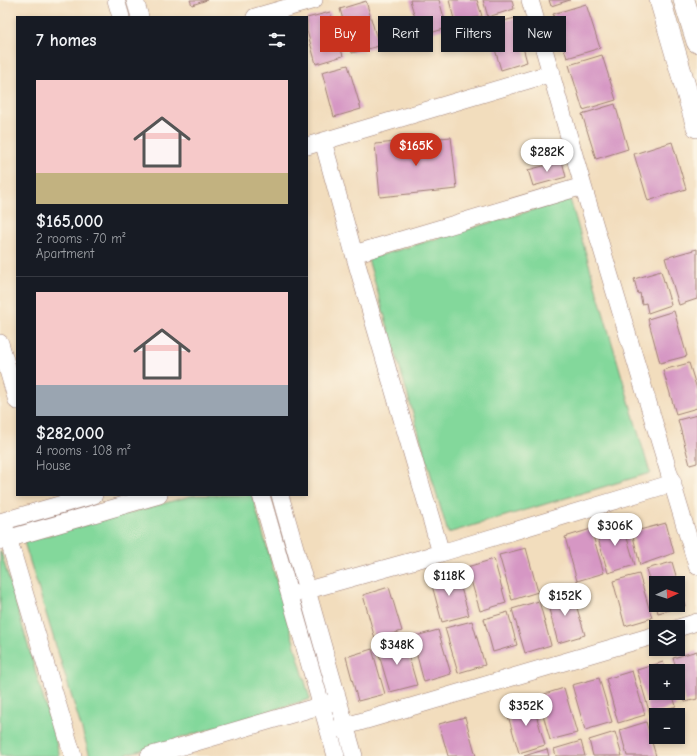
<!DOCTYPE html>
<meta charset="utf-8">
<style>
:root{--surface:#171b24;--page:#20242c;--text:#f1f3f6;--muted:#9ea1a6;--line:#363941;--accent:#c8321e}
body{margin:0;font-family:"Comic Neue",sans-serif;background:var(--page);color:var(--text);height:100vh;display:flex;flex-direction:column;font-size:15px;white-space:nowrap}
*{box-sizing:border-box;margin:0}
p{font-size:13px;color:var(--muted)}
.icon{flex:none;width:22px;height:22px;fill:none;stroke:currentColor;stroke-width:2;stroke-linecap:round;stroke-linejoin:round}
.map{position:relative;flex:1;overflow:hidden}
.drawer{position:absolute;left:16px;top:16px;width:292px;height:480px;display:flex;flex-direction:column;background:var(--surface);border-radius:0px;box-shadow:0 2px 6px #0003}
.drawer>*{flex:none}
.banner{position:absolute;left:320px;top:16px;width:317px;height:36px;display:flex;gap:8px}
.needle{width:26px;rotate:86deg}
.tools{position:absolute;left:649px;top:576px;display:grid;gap:8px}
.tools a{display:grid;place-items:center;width:36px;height:36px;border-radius:0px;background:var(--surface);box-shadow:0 2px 6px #0003;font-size:20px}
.price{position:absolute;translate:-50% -34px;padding:0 9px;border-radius:14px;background:#fff;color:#222;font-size:13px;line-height:26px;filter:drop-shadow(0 1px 2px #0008)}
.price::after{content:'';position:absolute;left:50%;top:24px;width:12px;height:9px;margin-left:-6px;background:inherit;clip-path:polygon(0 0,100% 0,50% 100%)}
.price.on{background:var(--accent);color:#fff}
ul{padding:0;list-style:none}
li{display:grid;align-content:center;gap:8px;height:212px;padding:0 20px}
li+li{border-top:1px solid var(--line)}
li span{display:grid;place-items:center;height:124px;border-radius:0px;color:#555}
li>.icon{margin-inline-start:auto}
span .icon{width:72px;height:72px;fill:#fffc;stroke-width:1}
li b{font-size:17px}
h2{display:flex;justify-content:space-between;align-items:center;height:48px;padding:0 20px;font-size:17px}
.pill{padding:0 14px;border-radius:0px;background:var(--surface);box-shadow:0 2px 6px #0003;font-size:14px;line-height:36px}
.pill.on{background:var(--accent);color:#fff}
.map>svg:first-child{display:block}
</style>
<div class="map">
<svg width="697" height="756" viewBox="0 0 697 756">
<rect width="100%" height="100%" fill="#fcf5e5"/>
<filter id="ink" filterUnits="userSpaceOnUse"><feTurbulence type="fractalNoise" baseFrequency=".025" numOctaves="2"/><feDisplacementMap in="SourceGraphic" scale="8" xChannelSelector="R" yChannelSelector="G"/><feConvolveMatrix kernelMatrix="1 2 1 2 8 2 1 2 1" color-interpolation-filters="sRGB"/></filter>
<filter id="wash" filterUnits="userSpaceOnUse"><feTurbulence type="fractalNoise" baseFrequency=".012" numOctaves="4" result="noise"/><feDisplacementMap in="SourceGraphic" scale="16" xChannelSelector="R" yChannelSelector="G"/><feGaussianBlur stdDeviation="0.9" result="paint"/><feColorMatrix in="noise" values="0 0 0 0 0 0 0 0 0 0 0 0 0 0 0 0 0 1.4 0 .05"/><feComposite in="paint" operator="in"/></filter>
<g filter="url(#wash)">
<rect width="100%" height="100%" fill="#f2ddbd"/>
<path fill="#83d89b" stroke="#667c63" d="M570,199l80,274 -202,60 -80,-274z
M194,495h58l58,204 -189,57h-31l-66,-214z
M0,552h1l59,204h-60z"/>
<g id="blocks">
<path fill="#d697c4" d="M190,0h17l-15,5z
M410,0h29l8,28 -27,8z
M449,0h28l5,16 -27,7z
M483,0h29l2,9 -26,8z
M549,0h21l-19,6z
M366,1l13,45 -27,7 -12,-44z
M586,4l14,44 -33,10 -14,-44z
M330,12l13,44 -27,8 -9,-33v-13z
M515,18l12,44 -26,8 -13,-45z
M602,55l14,45 -33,10 -14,-45z
M348,65l13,44 -27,8 -12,-45z
M615,104l13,45 -32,10 -14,-45z
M451,137l6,52 -77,8 -5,-53z
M672,142l14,47 -38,12 -14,-47z
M562,161l4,16 -33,9 -5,-16z
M697,249v50l-18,6 -14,-47z
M661,271l10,34 -23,8 -2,-10 -4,1 -2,-11 -2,1 -4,-15z
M674,311l13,45 -27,7 -12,-44z
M689,363l8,26v19l-21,6 -13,-44z
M697,415v48l-7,2 -12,-45z
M622,521l13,44 -27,8 -13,-45z
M666,523l8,30 -34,12 -8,-33z
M591,529l13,44 -27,8 -12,-44z
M526,548l12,44 -26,8 -13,-45z
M494,559l12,44 -26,8 -13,-44z
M672,562l13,44 -27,7 -2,-8h22v-22h-22v20l-10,-34z
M456,571l13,44 -27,7 -12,-44z
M639,574l13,44 -27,8 -12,-45z
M389,587l13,44 -27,8 -12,-44z
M572,591l13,44 -27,8 -12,-45z
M539,601l12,44 -26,8 -13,-44z
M508,612l9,33 -24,7 -9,-33z
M472,621l13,44 -27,8 -13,-45z
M438,630l13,44 -27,8 -12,-45z
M404,640l13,45 -27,7 -13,-44z
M372,649l13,45 -27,7 -12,-44z
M697,651v48l-12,3 -7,-26v-5h-1l-4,-13z
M663,662l3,9h-10v22h16l4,13 -26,8 -13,-44z
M632,671l13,44 -27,8 -12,-44z
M599,678l13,44 -27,8 -13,-45z
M564,688l13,45 -27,7 -12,-44z
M532,701l13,44 -26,8 -13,-44z
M465,717l11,39h-28l-9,-32z
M646,722l10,34h-29l-7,-26z
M615,732l7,24h-29l-4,-16z
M581,741l4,15h-29l-2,-7z
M547,749l2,7h-25z"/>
</g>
</g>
<g filter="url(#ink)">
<use href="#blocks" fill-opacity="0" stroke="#9e7e74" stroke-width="1"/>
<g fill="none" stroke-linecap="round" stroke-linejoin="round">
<g stroke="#9e7e74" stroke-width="18">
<path id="minor" d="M116,0l5,17
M135,0l5,17
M530,0l53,186 114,380
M255,17l59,-17
M323,141l31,113 87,299 232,-70
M307,146l245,-73
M354,254l229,-68
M0,343l17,58
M261,495l75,261
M280,495l74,261
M3,521l70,235
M0,522l94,-27
M0,541l159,-46
M297,593l144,-40
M678,628l19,-6
M329,731l327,-96
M149,756l184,-54"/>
</g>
<g stroke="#9e7e74" stroke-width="22">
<path id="tertiary" d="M660,0l37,127
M684,0l13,42"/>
</g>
<use href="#minor" stroke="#fff" stroke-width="17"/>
<use href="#tertiary" stroke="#fff" stroke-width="21"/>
</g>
</g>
</svg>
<div class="tools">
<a><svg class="needle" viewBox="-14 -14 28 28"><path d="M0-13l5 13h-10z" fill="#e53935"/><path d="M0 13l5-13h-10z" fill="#9ea1a6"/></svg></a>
<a><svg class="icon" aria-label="layers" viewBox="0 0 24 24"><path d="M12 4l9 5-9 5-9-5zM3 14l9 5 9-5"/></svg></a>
<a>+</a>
<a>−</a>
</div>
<b class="price on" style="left:416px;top:167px">$165K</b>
<b class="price" style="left:547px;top:173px">$282K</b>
<b class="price" style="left:615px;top:547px">$306K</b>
<b class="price" style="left:449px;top:597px">$118K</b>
<b class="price" style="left:565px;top:617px">$152K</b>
<b class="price" style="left:397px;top:666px">$348K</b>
<b class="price" style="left:526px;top:727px">$352K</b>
<div class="banner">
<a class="pill on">Buy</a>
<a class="pill">Rent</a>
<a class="pill">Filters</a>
<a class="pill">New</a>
</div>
<section class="drawer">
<h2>7 homes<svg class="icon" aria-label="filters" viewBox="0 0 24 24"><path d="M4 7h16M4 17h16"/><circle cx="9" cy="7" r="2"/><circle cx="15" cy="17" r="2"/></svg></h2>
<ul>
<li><span style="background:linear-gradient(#f6c9c9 75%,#c2b280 0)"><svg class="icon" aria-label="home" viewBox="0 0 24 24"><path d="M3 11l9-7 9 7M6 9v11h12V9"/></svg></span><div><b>$165,000</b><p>2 rooms · 70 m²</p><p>Apartment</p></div></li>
<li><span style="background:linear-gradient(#f6c9c9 75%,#9aa5b1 0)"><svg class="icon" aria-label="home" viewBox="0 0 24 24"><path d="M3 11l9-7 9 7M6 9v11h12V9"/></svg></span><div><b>$282,000</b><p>4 rooms · 108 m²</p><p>House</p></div></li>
</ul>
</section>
</div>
